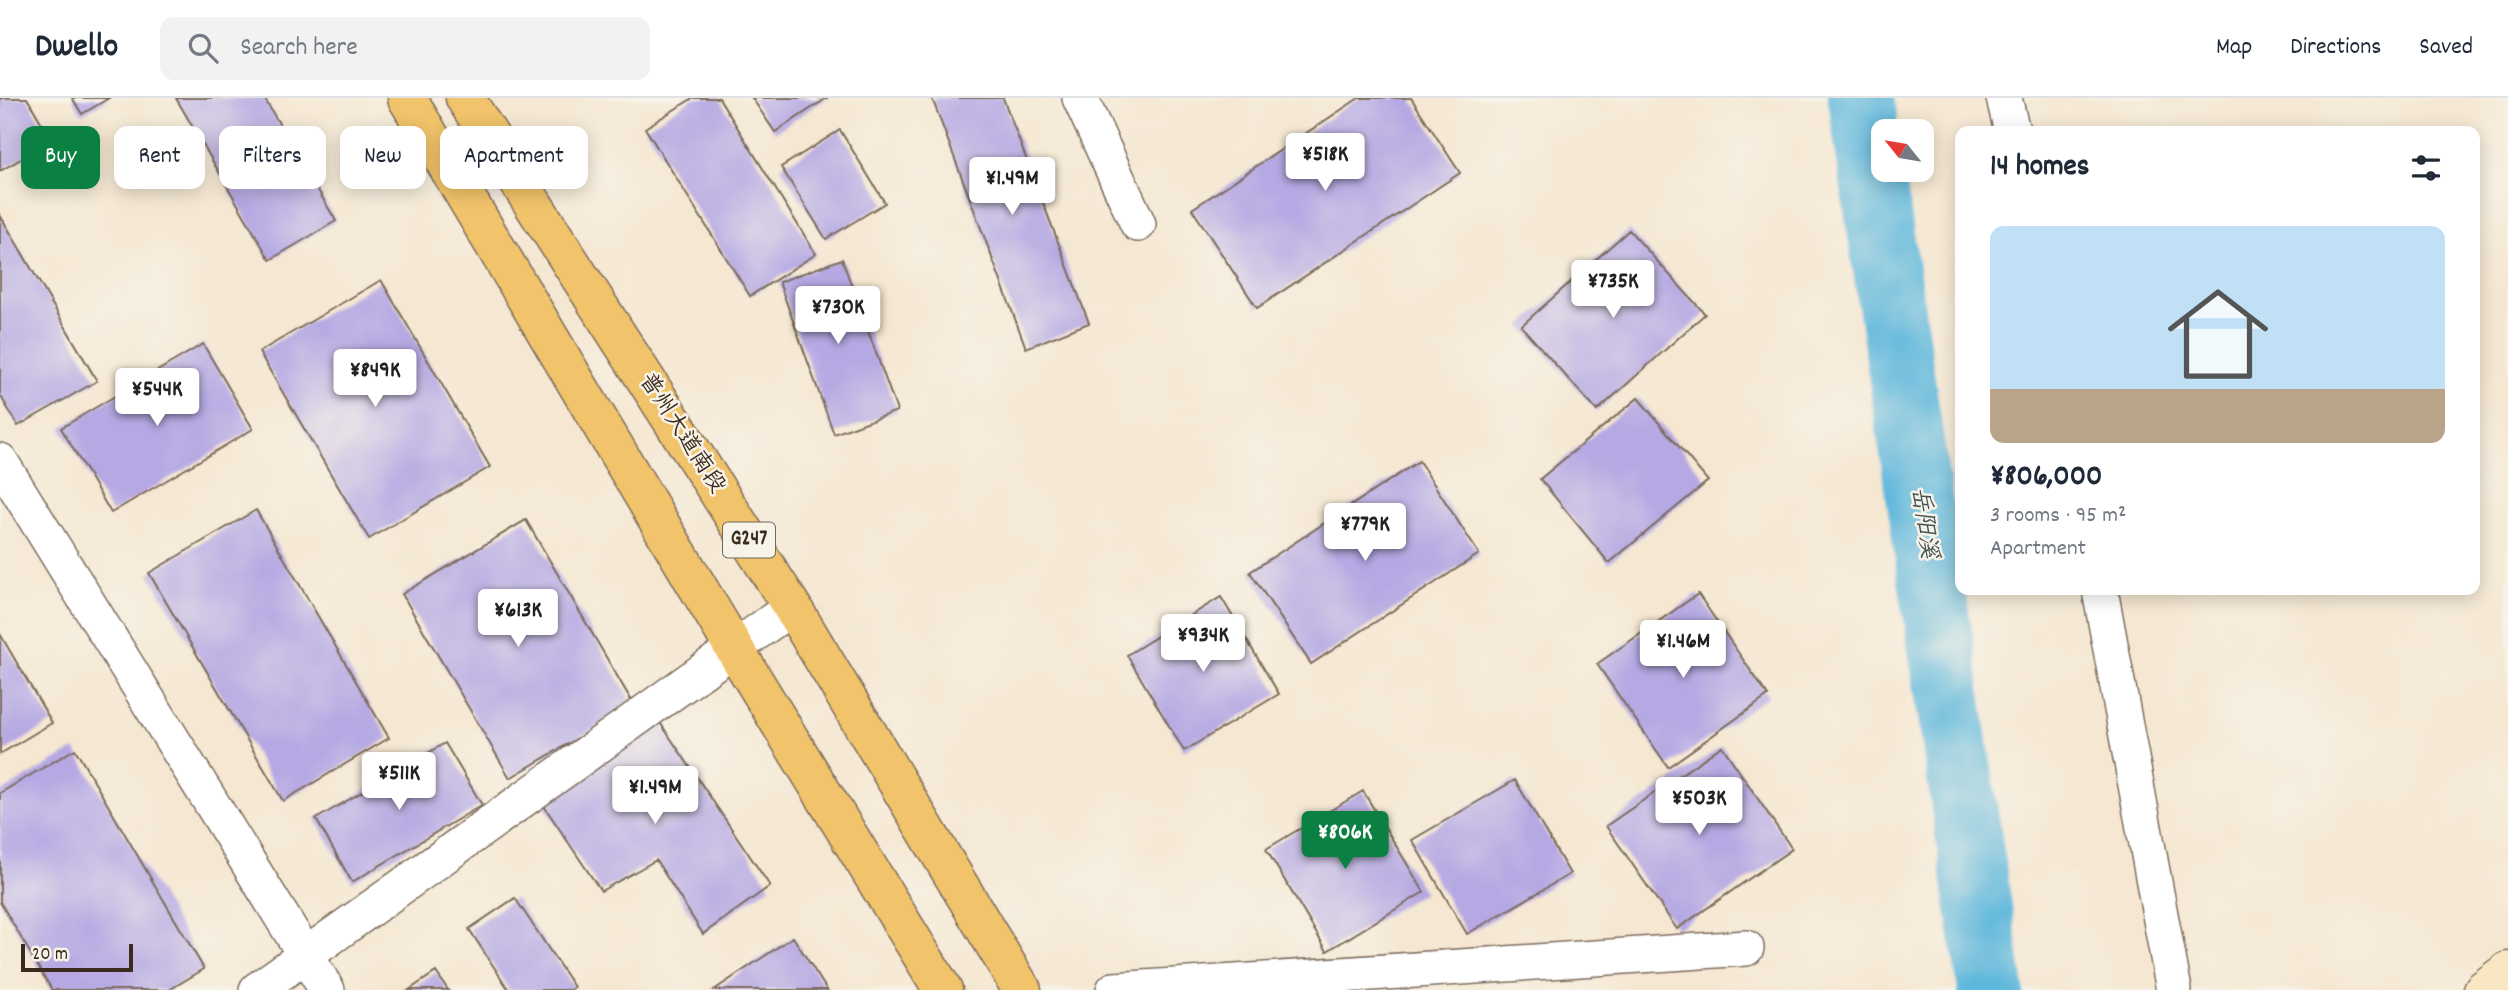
<!DOCTYPE html>
<meta charset="utf-8">
<style>
:root{--surface:#fff;--page:#f2f2f3;--text:#1f2937;--muted:#747a83;--line:#e0e1e3;--accent:#0b8043}
body{margin:0;font-family:Dekko,"LXGW WenKai TC",sans-serif;background:var(--page);color:var(--text);height:100vh;display:flex;flex-direction:column;font-size:26px;white-space:nowrap}
*{box-sizing:border-box;margin:0}
p{font-size:23px;color:var(--muted)}
.icon{flex:none;width:38px;height:38px;fill:none;stroke:currentColor;stroke-width:2;stroke-linecap:round;stroke-linejoin:round}
.map{position:relative;flex:1;overflow:hidden}
.side{position:absolute;left:1955px;top:28px;width:525px;height:469px;display:flex;flex-direction:column;background:var(--surface);border-radius:14px;box-shadow:0 4px 18px #0003}
.side>*{flex:none}
.hud{position:absolute;left:21px;top:28px;width:665px;height:63px;display:flex;gap:14px}
.needle{width:46px;rotate:300deg}
.fabs{position:absolute;left:1871px;top:21px;display:grid;gap:14px}
.fabs a{display:grid;place-items:center;width:63px;height:63px;border-radius:14px;background:var(--surface);box-shadow:0 4px 18px #0003;font-size:35px}
.scale{position:absolute;left:21px;bottom:18px;width:112px;box-sizing:border-box;padding-left:7px;border:4px solid #3b2a1e;border-top:0;font-size:19px;line-height:24px;white-space:nowrap;color:#3b2a1e;-webkit-text-stroke:5px #f7f3e8;paint-order:stroke}
.price{position:absolute;translate:-50% -60px;padding:0 16px;border-radius:7px;background:#fff;color:#222;font-size:23px;line-height:46px;filter:drop-shadow(0 2px 4px #0008)}
.price::after{content:'';position:absolute;left:50%;top:42px;width:21px;height:16px;margin-left:-10px;background:inherit;clip-path:polygon(0 0,100% 0,50% 100%)}
.price.selected{background:var(--accent);color:#fff}
ul{padding:0;list-style:none}
li{display:grid;align-content:center;gap:14px;height:371px;padding:0 35px}
li+li{border-top:2px solid var(--line)}
li span{display:grid;place-items:center;height:217px;border-radius:14px;color:#555}
li>.icon{margin-inline-start:auto}
span .icon{width:126px;height:126px;fill:#fffc;stroke-width:1}
li b{font-size:30px}
h2{display:flex;justify-content:space-between;align-items:center;height:84px;padding:0 35px;font-size:30px}
.chip{padding:0 24px;border-radius:14px;background:var(--surface);box-shadow:0 4px 18px #0003;font-size:24px;line-height:63px}
.chip.selected{background:var(--accent);color:#fff}
header{display:flex;align-items:center;gap:42px;box-sizing:border-box;height:98px;padding:0 35px;background:var(--surface);border-bottom:2px solid var(--line)}
header strong{font-size:33px}
nav{display:flex;gap:38px;margin-inline-start:auto;font-size:24px}
.search{width:490px;height:63px;background:var(--page);display:flex;align-items:center;gap:18px;box-sizing:border-box;padding:0 24px;border-radius:14px;color:var(--muted);font-size:26px}
.map>svg:first-child{display:block}
</style>
<header>
<strong>Dwello</strong>
<div class="search"><svg class="icon" aria-label="search" viewBox="0 0 24 24"><circle cx="10" cy="10" r="6"/><path d="M15 15l6 6"/></svg>Search here</div>
<nav><a>Map</a><a>Directions</a><a>Saved</a></nav>
</header>
<div class="map">
<svg width="2508" height="892" viewBox="0 0 2508 892">
<rect width="100%" height="100%" fill="#f7f3e8"/>
<filter id="ink" filterUnits="userSpaceOnUse"><feTurbulence type="fractalNoise" baseFrequency=".0143" numOctaves="2"/><feDisplacementMap in="SourceGraphic" scale="14" xChannelSelector="R" yChannelSelector="G"/><feConvolveMatrix kernelMatrix="1 2 1 2 8 2 1 2 1" color-interpolation-filters="sRGB"/></filter>
<filter id="wash" filterUnits="userSpaceOnUse"><feTurbulence type="fractalNoise" baseFrequency=".00686" numOctaves="4" result="noise"/><feDisplacementMap in="SourceGraphic" scale="28" xChannelSelector="R" yChannelSelector="G"/><feGaussianBlur stdDeviation="1.57" result="paint"/><feColorMatrix in="noise" values="0 0 0 0 0 0 0 0 0 0 0 0 0 0 0 0 0 1.4 0 .05"/><feComposite in="paint" operator="in"/></filter>
<g filter="url(#wash)">
<rect width="100%" height="100%" fill="#f5e7d1"/>
<g fill="none" stroke-linecap="round" stroke-linejoin="round">
<path stroke="#5fb7dc" stroke-width="66" d="M1861,0l130,892"/>
</g>
<g id="blocks">
<path fill="#b5a8e3" d="M0,0h27l25,43 -52,30z
M72,0h37l-27,16z
M176,0h88l72,123 -66,39z
M693,0h26l97,156 -66,42 -105,-168z
M752,0h75l-52,34z
M932,0h71l86,225 -63,25z
M1359,0h52l49,75 -203,135 -65,-99z
M840,32l45,73 -59,36 -45,-72z
M0,117l97,166 -79,45 -18,-31z
M1629,132l76,84 -108,97 -76,-85z
M842,161l55,152 -63,23 -55,-152z
M381,182l109,187 -121,72 -110,-187z
M203,246l50,85 -142,84 -50,-85z
M1638,300l70,83 -99,82 -69,-84z
M1419,363l60,93 -168,110 -61,-92z
M256,412l133,228 -106,63 -134,-228z
M526,422l108,185 -124,73 -108,-184z
M1698,496l70,102 -100,71 -71,-103z
M1221,499l58,97 -95,57 -57,-96z
M0,536l52,89 -52,31z
M657,620l113,168 -67,48 -47,-74 -55,31 -63,-94z
M445,645l37,62 -130,77 -36,-63z
M1722,648l70,103 -115,80 -71,-103z
M75,651l129,220 -35,21h-117l-52,-88v-109z
M1515,682l55,94 -103,60 -55,-94z
M1363,693l61,101 -97,59 -61,-102z
M515,800l59,89 -4,3h-61l-40,-61z
M793,839l34,53h-113z
M436,874l12,18h-39z"/>
</g>
</g>
<g filter="url(#ink)">
<use href="#blocks" fill-opacity="0" stroke="#7c6c5d" stroke-width="2"/>
<g fill="none" stroke-linecap="round" stroke-linejoin="round">
<g stroke="#7c6c5d" stroke-width="38">
<path id="street" d="M1080,0l58,126
M2004,0l8,33
M0,363l327,529
M2100,492l74,400
M257,892l535,-383
M1114,892l632,-42"/>
</g>
<g stroke="#7c6c5d" stroke-width="41">
<path id="secondary" d="M2483,892l25,-19"/>
</g>
<g stroke="#7c6c5d" stroke-width="41">
<path id="highway" d="M407,0l327,550 209,342
M465,0l327,509 230,383"/>
</g>
<use href="#street" stroke="#fff" stroke-width="35"/>
<use href="#secondary" stroke="#f9e7c3" stroke-width="38"/>
<use href="#highway" stroke="#f1c36a" stroke-width="38"/>
</g>
</g>
<g text-anchor="middle" dominant-baseline="central" stroke-width="5" stroke-linejoin="round" paint-order="stroke">
<rect fill="#f7f3e8" stroke="#73665b" stroke-width="2" x="723" y="424.5" width="52" height="35" rx="5"/>
<g font-size="21" font-weight="bold" fill="#3b2a1e">
<text x="749" y="442">G247</text>
</g>
<g font-size="23" fill="#3b2a1e" stroke="#f7f3e8">
<text transform="translate(681 336) rotate(57)">普州大道南段</text>
</g>
<g font-size="24" font-style="italic" fill="#465457" stroke="#f7f3e8">
<text transform="translate(1923 425) rotate(82)">岳阳溪</text>
</g>
</g>
</svg>
<div class="fabs">
<a><svg class="needle" viewBox="-14 -14 28 28"><path d="M0-13l5 13h-10z" fill="#e53935"/><path d="M0 13l5-13h-10z" fill="#747a83"/></svg></a>
</div>
<div class="scale">20 m</div>
<b class="price" style="left:1325px;top:95px">¥518K</b>
<b class="price" style="left:1012px;top:119px">¥1.49M</b>
<b class="price" style="left:1613px;top:222px">¥735K</b>
<b class="price" style="left:838px;top:248px">¥730K</b>
<b class="price" style="left:375px;top:311px">¥849K</b>
<b class="price" style="left:157px;top:330px">¥544K</b>
<b class="price" style="left:1365px;top:465px">¥779K</b>
<b class="price" style="left:518px;top:551px">¥613K</b>
<b class="price" style="left:1203px;top:576px">¥934K</b>
<b class="price" style="left:1683px;top:582px">¥1.46M</b>
<b class="price" style="left:399px;top:714px">¥511K</b>
<b class="price" style="left:655px;top:728px">¥1.49M</b>
<b class="price" style="left:1699px;top:739px">¥503K</b>
<b class="price selected" style="left:1345px;top:773px">¥806K</b>
<div class="hud">
<a class="chip selected">Buy</a>
<a class="chip">Rent</a>
<a class="chip">Filters</a>
<a class="chip">New</a>
<a class="chip">Apartment</a>
</div>
<section class="side">
<h2>14 homes<svg class="icon" aria-label="filters" viewBox="0 0 24 24"><path d="M4 7h16M4 17h16"/><circle cx="9" cy="7" r="2"/><circle cx="15" cy="17" r="2"/></svg></h2>
<ul>
<li><span style="background:linear-gradient(#bfe0f5 75%,#b9a48a 0)"><svg class="icon" aria-label="home" viewBox="0 0 24 24"><path d="M3 11l9-7 9 7M6 9v11h12V9"/></svg></span><div><b>¥806,000</b><p>3 rooms · 95 m²</p><p>Apartment</p></div></li>
</ul>
</section>
</div>
